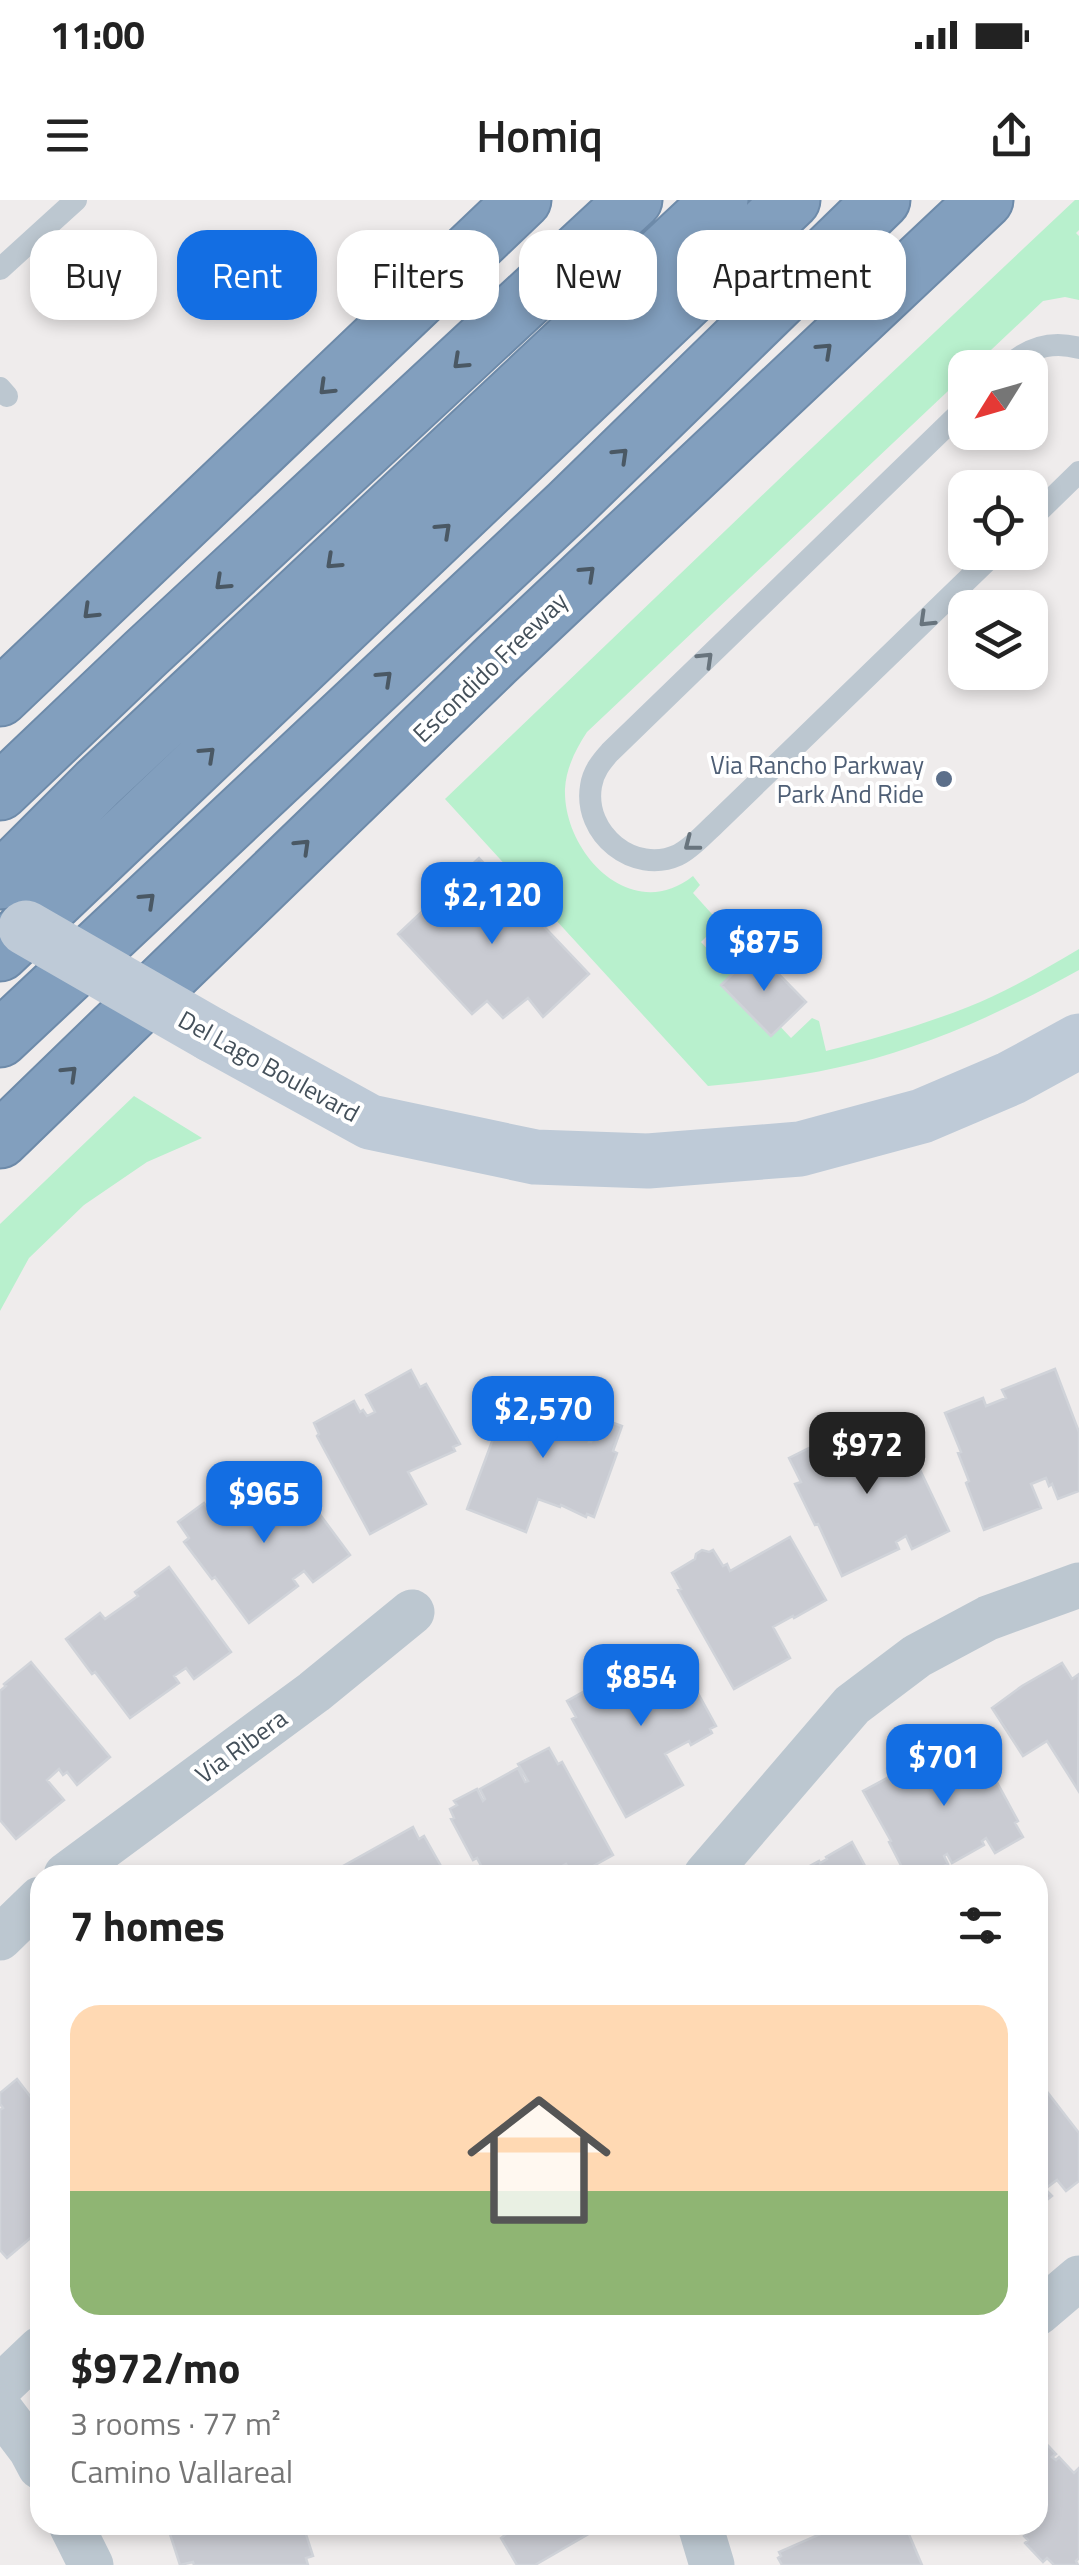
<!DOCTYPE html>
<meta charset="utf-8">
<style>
:root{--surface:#fff;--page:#f2f2f2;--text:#222;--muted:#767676;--line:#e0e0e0;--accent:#136ee3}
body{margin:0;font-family:"Titillium Web",sans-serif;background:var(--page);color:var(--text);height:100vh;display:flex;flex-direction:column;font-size:38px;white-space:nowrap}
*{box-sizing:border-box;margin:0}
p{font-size:32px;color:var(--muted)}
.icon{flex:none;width:55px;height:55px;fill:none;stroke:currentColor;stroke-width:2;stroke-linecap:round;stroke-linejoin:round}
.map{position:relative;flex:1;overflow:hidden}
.panel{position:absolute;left:30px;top:1665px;width:1018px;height:670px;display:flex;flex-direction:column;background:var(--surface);border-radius:30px;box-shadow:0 5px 15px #0003}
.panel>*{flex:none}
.guide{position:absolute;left:30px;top:30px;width:1020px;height:90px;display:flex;gap:20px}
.needle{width:65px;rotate:233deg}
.tools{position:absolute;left:948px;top:150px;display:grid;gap:20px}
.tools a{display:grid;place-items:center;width:100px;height:100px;border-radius:20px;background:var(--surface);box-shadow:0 5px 15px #0003;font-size:50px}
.price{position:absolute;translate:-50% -85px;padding:0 22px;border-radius:20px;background:var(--accent);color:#fff;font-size:32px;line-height:65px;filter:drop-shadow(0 2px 5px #0008)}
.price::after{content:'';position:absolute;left:50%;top:60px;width:30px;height:22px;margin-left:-15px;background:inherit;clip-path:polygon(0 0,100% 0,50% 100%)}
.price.selected{background:#222;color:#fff}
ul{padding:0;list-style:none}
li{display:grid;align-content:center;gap:20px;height:530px;padding:0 40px}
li+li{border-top:2px solid var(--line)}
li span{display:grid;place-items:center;height:310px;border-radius:30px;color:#555}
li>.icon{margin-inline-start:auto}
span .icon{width:180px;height:180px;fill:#fffc;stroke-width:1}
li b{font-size:42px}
h2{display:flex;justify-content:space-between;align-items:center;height:120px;padding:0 40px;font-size:42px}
.tag{padding:0 35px;border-radius:30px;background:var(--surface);box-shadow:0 5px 15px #0003;font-size:35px;line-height:90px}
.tag.selected{background:var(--accent);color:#fff}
.status{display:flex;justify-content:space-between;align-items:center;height:70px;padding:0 50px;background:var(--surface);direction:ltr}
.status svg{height:28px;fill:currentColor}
header{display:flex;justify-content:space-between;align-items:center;height:130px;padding:0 40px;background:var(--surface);font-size:45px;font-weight:600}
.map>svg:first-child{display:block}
</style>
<div class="status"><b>11:00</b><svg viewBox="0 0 49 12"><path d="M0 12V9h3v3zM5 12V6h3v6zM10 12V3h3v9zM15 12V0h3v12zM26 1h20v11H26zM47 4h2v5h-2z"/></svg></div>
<header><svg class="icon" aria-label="menu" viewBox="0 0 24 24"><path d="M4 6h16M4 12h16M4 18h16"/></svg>Homiq<svg class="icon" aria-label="share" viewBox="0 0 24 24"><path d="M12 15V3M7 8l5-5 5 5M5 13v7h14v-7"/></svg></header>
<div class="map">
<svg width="1079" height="2365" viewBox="0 0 1079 2365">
<rect width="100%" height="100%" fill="#efecec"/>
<path fill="#b8f0cd" d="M1075,0h4v30l-3,3 3,3v64l-14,-3 -22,4 -70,66 -8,1v7l-378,357c-11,17 -21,36 -22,57 -2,64 67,136 128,87l7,9 -7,8 27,30 -19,19 90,96 21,-20 7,3 7,30c48,-12 96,-26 142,-44 39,-15 75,-37 111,-58v21c-54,30 -109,57 -168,77 -65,23 -134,33 -203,39l-263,-287 352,-337z
M134,896l68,42 -55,24 -63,43 -55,53 -29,53v-87z"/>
<path fill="#c9cbd2" stroke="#d0d3d9" stroke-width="2.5" d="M479,658l110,116 -46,43 -15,-19 -25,20 -16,-17 -15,13 -74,-80z
M756,751l50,51 -35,34 -50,-51z
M1055,1169l24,63v59l-21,8 -6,-15 -3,2 -3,-8 -15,6 10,24 -57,22 -18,-47 3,-2 -11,-28 3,-1 -16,-39 38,-15 3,8 20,-8 -4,-8z
M411,1170l9,17 6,-3 34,60 -7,3 2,4 -47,21 18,32 -56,30 -53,-98 2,-2 -5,-11 40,-22 6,11 3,-2 4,6 8,-4 -9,-17z
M515,1180l28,11 -2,5 19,7 -7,27 8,2 7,-18 28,10 -7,18h2l9,-24 22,8 -9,25 4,2 -23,64 -7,-3 -1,3 -25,-12 -1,2 -22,-8 -12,33 -59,-23 33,-89 -3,-1 2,-8 4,1z
M894,1223l7,14 3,-1 45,95 -37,18 -6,-13 -10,6 3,7 -57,27 -24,-52 -3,1 -20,-41 6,-2 -12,-24 20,-10 9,1 29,-13 10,4z
M287,1270l63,85 -37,27 -9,-11 -11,8 5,7 -49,37 -34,-46 -3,2 -28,-37 5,-4 -11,-16 26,-19 11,16 3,-3 5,7 33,-24 -3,-4z
M790,1337l36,63 -32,18 -1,-2 -20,11 17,31 -56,31 -56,-99 3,-1 -9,-16 23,-14 1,-5 6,-4 7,2 4,-2 10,16 4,-2 3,7z
M169,1367l62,85 -37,27 -8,-11 -12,8 5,7 -49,35 -35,-46 -3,2 -26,-35 34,-26 5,6 33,-23 -3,-4z
M673,1457l6,12 4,-3 33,60 -6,3 2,4 -21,12 -2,-4 -24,13 18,31 -57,32 -54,-98 4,-2 -9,-16 71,-40 6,12z
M31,1462l79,95 -33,28 -10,-13 -4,3 -4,-6 -12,11 17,20 -48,39 -16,-19v-129l6,-5 -2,-2z
M1062,1463l10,16 7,-5 -1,116 -31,-49 -24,15 -31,-48 30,-22z
M968,1529l50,92 -3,2 8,14 -28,16 -9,-15 -4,3 2,4 -32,18 -5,-9 -3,2 4,8 -4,2 5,9h-43l-17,-33 2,-1 -28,-50 52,-28 6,9 13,-8 -6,-12 5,-3 -2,-2z
M549,1548l9,16 4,-2 51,93 -36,20h-5l-6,-11 -14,8 2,3h-68l-9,-17 -4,2 -22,-41 3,-1 -4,-9 7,-4 -3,-4 23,-12 6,12 2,-2 -5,-10 38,-21 7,14 3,-1 -10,-17z
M413,1627l6,12 5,-3 22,39h-119z
M852,1642l18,33h-77l26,-14 1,2 7,-4 -1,-2z
M17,1879l13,17 3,-2 7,8v106l-8,7 8,10v5l-33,28 -7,-8v-140l3,-2 -3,-4v-11z
M1038,1880l41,53v48l-13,10 -9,-11 -12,9 7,7 -14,11z
M1039,2236l17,18 -4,3 4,3 3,-3 15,16 5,-5v90l-3,3 2,4h-24l-7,-7 -4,4 -18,-19 3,-3 -4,-4 6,-6 -5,-5h13z
M167,2325h136l10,31 -7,2 2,7h-114l-1,-3 -13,3z
M499,2325h105l-69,40h-18l-16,-27 4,-3z
M841,2325h64l17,40h-140l-4,-7 3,-2 -2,-4z"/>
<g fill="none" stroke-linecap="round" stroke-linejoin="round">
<g stroke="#6d8aa9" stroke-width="59">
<path id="motorway" d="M0,498l523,-498
M0,592l146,-139 488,-453
M0,681l97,-97 623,-584
M0,753l792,-753
M0,839l568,-533 314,-306
M0,940l497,-481 488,-459"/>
</g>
<path stroke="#bcc7d0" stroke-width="22" d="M0,69l76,-69
M1006,168c21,-20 45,-28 73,-20
M0,188l7,8
M965,208l-355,344c-9,10 -17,20 -19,34 -8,48 43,89 87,69 14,-7 26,-21 37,-31l281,-272
M1030,320l49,-48"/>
<path stroke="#bcc7d0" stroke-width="45" d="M66,1675l248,-183 98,-80
M706,1675l146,-170 65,-49 71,-38 91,-33
M0,1738l40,-39
M1038,2113l41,-35
M0,2187l40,-38
M0,2209l31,41 9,17
M71,2325l20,40
M700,2325l12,40"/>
<path stroke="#becad7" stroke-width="55" d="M212,835l158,87 165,35 113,4 152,-12 122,-33 89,-38 68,-37"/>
<use href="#motorway" stroke="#829fbe" stroke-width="55"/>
<path stroke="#becad7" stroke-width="55" d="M26,728l186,107"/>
</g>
<defs><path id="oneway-chevron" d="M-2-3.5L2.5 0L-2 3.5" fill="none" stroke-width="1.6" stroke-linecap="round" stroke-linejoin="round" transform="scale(2.5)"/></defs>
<g stroke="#4a5864">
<use href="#oneway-chevron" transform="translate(825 150) rotate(-43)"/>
<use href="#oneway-chevron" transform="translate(460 162) rotate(137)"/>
<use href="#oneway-chevron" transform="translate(326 188) rotate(136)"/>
<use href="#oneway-chevron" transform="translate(621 255) rotate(-44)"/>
<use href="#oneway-chevron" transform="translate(444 330) rotate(-43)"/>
<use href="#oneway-chevron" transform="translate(333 362) rotate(137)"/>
<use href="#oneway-chevron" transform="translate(588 373) rotate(-43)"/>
<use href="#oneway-chevron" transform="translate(222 383) rotate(137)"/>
<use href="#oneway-chevron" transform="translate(90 412) rotate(136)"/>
<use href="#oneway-chevron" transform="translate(385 478) rotate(-43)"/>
<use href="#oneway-chevron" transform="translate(208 554) rotate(-43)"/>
<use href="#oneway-chevron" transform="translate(303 646) rotate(-44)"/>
<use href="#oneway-chevron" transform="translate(148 700) rotate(-43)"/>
<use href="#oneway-chevron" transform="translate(70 873) rotate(-44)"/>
</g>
<g stroke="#68747d">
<use href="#oneway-chevron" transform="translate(926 420) rotate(136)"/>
<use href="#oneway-chevron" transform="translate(706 459) rotate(-44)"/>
<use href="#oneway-chevron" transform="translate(691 644) rotate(142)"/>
</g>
<circle fill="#5c6f8a" stroke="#fff" stroke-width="4" cx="944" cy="579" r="10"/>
<g text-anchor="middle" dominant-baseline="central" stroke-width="8" stroke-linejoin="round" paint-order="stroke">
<g font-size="25" fill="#44505a" stroke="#fff">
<text transform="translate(490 467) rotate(-44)">Escondido Freeway</text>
<text transform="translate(269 866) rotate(29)">Del Lago Boulevard</text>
<text transform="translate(241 1546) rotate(-36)">Via Ribera</text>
</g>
<g font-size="25" fill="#4e5e75" stroke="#fff" text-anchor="end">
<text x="924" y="565">Via Rancho Parkway<tspan x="924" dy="29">Park And Ride</tspan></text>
</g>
</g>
</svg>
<div class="tools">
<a><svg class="needle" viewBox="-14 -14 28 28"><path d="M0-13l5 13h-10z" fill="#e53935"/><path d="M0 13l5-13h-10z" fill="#767676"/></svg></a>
<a><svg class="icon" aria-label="locate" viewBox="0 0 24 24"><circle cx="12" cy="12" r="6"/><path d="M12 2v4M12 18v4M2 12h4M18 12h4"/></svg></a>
<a><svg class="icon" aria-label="layers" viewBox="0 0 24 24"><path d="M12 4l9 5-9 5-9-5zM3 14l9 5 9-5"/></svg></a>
</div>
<b class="price" style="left:492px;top:747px">$2,120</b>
<b class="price" style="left:764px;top:794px">$875</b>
<b class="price" style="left:543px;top:1261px">$2,570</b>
<b class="price selected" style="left:867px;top:1297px">$972</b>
<b class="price" style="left:264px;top:1346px">$965</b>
<b class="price" style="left:641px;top:1529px">$854</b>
<b class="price" style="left:944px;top:1609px">$701</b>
<div class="guide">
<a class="tag">Buy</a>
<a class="tag selected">Rent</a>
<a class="tag">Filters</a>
<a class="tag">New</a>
<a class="tag">Apartment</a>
</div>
<section class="panel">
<h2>7 homes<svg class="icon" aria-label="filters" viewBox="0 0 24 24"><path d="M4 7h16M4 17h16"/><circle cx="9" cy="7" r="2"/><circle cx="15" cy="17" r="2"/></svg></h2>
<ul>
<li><span style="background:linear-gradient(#ffd9b3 60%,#8fb573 0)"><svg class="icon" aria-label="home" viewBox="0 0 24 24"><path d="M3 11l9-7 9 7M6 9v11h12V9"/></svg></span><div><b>$972/mo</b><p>3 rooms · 77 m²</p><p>Camino Vallareal</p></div></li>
</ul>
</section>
</div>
